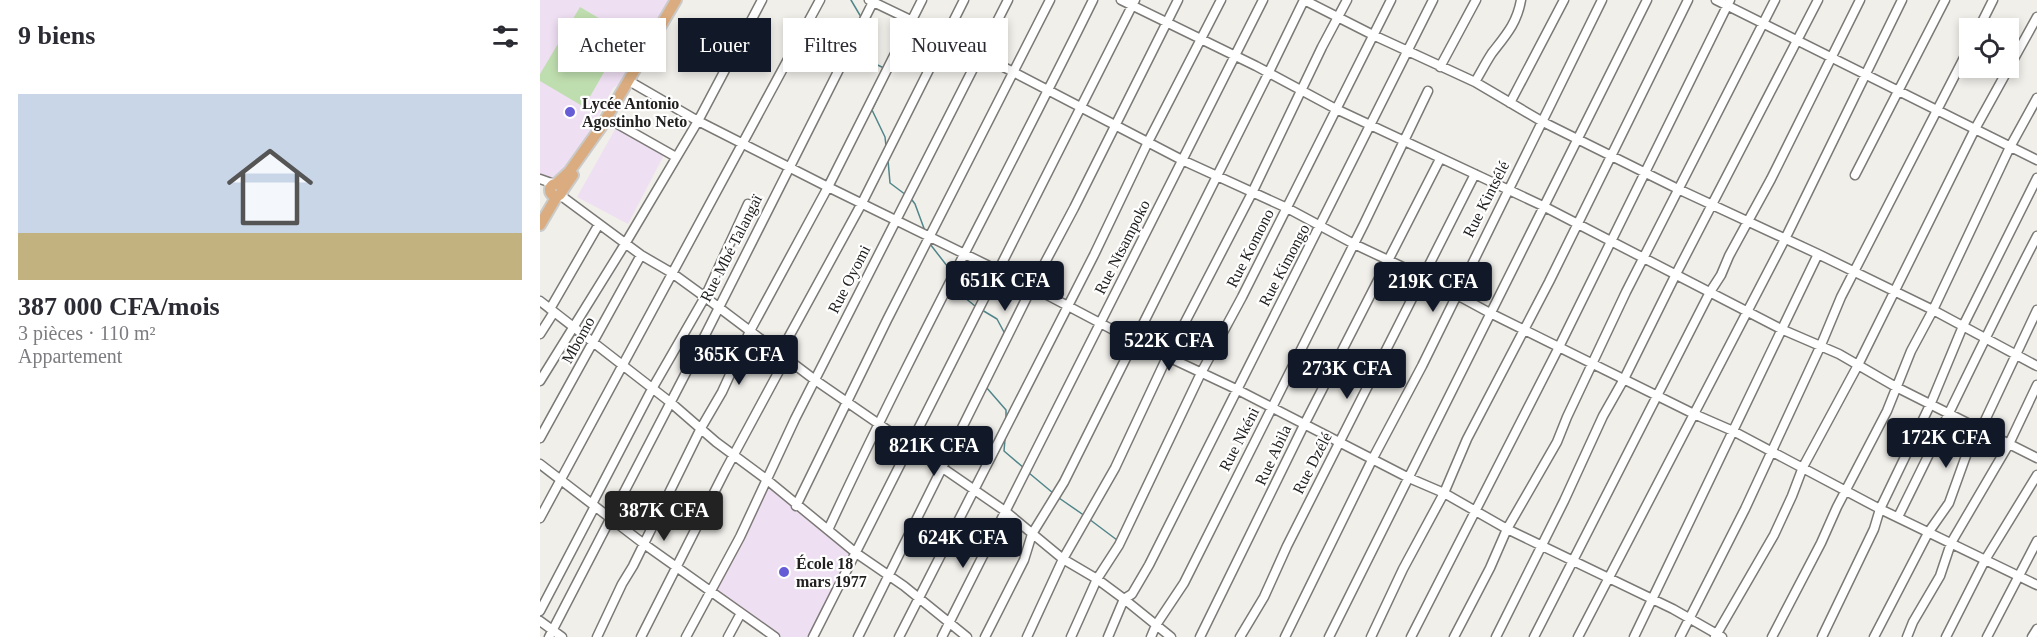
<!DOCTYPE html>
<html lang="fr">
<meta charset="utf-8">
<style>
:root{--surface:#fff;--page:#f2f2f3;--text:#2b2b33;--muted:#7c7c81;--accent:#111827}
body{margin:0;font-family:Georgia,serif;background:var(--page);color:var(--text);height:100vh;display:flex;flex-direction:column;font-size:22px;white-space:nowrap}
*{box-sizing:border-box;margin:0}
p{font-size:20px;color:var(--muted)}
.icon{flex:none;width:33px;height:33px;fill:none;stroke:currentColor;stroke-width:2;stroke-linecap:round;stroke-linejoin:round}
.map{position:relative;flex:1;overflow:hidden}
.details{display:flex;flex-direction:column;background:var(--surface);width:540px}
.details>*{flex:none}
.hud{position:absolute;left:18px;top:18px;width:570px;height:54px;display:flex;gap:12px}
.buttons{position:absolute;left:1419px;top:18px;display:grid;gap:12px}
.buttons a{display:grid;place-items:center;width:60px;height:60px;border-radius:0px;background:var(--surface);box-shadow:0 3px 9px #0003;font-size:30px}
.price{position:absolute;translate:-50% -51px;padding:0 14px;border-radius:6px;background:var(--accent);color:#fff;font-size:20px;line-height:39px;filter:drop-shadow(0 2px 3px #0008)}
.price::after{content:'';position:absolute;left:50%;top:36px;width:18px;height:14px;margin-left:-9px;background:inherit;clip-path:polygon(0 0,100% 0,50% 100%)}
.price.current{background:#222;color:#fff}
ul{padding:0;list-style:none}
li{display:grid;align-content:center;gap:12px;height:318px;padding:0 18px}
li span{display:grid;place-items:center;height:186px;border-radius:0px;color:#555}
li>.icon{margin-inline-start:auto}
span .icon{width:108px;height:108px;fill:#fffc;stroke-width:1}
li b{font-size:26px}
h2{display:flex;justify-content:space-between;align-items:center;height:72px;padding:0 18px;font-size:26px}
.tag{padding:0 21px;border-radius:0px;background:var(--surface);box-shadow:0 3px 9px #0003;font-size:21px;line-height:54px}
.tag.current{background:var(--accent);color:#fff}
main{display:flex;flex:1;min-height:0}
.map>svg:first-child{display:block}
</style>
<main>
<section class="details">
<h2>9 biens<svg class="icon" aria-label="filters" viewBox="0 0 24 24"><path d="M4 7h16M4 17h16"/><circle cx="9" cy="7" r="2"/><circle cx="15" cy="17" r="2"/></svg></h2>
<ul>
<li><span style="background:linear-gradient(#c9d6e8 75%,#c2b280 0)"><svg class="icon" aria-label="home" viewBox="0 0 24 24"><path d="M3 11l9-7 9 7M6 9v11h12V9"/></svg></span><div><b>387 000 CFA/mois</b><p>3 pièces · 110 m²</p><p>Appartement</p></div></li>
</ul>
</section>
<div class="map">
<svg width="1497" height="637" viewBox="0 0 1497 637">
<rect width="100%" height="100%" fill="#f0efea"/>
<path fill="#eedff2" d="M0,0h129l-46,81 -10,7 -25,47 -20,34 -5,6 -12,5 -11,-5z
M77,126l48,27 -37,71 -51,-27z
M228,485l84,69 -42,83h-29l-65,-46z"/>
<path fill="#bfdeaf" d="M40,7l46,27 -42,73 -44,-26v-7z"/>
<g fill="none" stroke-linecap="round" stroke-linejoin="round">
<path stroke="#50858a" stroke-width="1.5" d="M311,0l10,17
M324,27l7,35 13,6
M343,87l-11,23 13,27 1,9
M348,160l2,23 16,12
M372,200l3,4 10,27
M390,244l21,27
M415,280l4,13 16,13
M442,310l15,9 8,15
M446,387l20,23v10
M465,439l-1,12 20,17
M489,473l24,20
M519,498l26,18
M549,519l28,21"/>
<g stroke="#7b7976" stroke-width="11">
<path id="minor" d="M329,0l77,37 236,123 105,48 67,36 68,32 68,37 204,101 39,17 147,78 157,76
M581,0l135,66 80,43 207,97 238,123 58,25 57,33 141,71
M1176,0l321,160
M1439,28l14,-28
M900,67l36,-67
M89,81l69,40 130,66 204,100 102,54 102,48 173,89 35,15 63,36 166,80 49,28
M935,82c6,-10 11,-20 17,-29 14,-18 25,-30 29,-53
M970,103l54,-103
M67,118l69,39
M1315,175l90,-175
M0,179l14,5
M20,195l81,60 31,18 33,24 110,83 190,131 58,48 34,20 27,20 47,38
M0,301l130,101 46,40 50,37 90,74 48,33 63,51
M10,309l49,-85
M0,334l14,-22
M240,353l82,-150 102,-203
M0,381l85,-137 73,-123 64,-121
M0,438l101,-183
M0,464l104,80 131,93
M52,504l60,-115 53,-92 43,-93
M256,506l91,-186 163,-320
M1358,517c47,-94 91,-189 139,-281
M0,518l280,-518
M288,530c83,-179 178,-353 265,-530
M0,611l55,-105
M0,621l22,16
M9,637l142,-274 183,-363
M57,637l25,-53 11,-18 68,-138 21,-36 28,-61 78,-144 94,-187
M101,637l84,-166 61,-113
M146,637l54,-100 55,-118 213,-419
M188,637l13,-24
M273,637l322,-637
M318,637l174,-350 42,-79 104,-208
M359,637l195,-382 54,-113 73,-142
M402,637l321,-637
M445,637l39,-77 8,-26 32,-52 205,-410 35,-72 69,35 102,47 68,40 135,67 140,65 115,56 104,56
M487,637l36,-78 52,-91 52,-111 85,-164 70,-146 25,-47
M531,637l26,-58 22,-34 82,-172 41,-76 149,-297
M568,637l16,-38 8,-5 17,-29 284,-565
M611,637l5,-12 28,-42 180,-359 64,-133
M660,637l104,-212 136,-266
M700,637l24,-40 23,-51 188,-372
M745,637l87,-177 50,-94 180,-366
M789,637l318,-637
M831,637l32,-68 41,-76 23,-54 82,-157 139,-282
M871,637l148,-290 171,-347
M914,637l36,-69 17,-39 50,-87 10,-25 59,-125 149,-292
M956,637l68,-136 39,-85 21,-37 52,-105 142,-274
M994,637l176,-345 11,-17 8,-19 42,-77 89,-179
M1038,637l207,-398 117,-239
M1094,637l184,-383
M1140,637l65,-128 76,-164 20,-48 129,-251
M1175,637l59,-102 18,-39 11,-29 55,-102 117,-236 62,-112
M1232,637l49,-94 16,-36 50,-96 24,-60 22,-41 77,-163 27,-49
M1282,637l52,-108 6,-20 51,-106 32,-77 74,-148
M1334,637l54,-104 21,-30 18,-50 14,-24 56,-119
M1367,637l6,-15 27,-46 11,-33 58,-99 28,-59
M1406,637l39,-77 52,-85
M1447,637l50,-96
M1492,637l5,-8"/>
</g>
<g stroke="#cacac9" stroke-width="14">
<path id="major" d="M16,184l13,-12 32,-45 75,-127
M10 190a6 6 0 1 1 12 0a6 6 0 1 1-12 0Z
M22,191l11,-16
M0,225l17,-29"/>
</g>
<use href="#minor" stroke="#fff" stroke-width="8"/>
<use href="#major" stroke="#daac7f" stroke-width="10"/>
</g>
<g fill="#665cd6" stroke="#fff" stroke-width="2">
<circle cx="30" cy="112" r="6"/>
<circle cx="244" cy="572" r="6"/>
</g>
<g text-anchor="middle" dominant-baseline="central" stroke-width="4.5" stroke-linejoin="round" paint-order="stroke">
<g font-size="16" font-weight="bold" fill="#222120" stroke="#fff" text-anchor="start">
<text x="42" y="103">Lycée Antonio<tspan x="42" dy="18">Agostinho Neto</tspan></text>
<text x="256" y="563">École 18<tspan x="256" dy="18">mars 1977</tspan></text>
</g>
<g font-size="16" fill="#222120" stroke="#fff">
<text transform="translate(946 199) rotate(-63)">Rue Kintsélé</text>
<text transform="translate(582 247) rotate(-63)">Rue Ntsampoko</text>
<text transform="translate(191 248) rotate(-63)">Rue Mbé Talangaï</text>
<text transform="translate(710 248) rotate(-63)">Rue Komono</text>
<text transform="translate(744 265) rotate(-62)">Rue Kimongo</text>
<text transform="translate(309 279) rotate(-63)">Rue Oyomi</text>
<text transform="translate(38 340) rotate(-61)">Mbomo</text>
<text transform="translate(699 439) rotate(-63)">Rue Nkéni</text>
<text transform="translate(733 455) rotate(-65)">Rue Abila</text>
<text transform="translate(772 463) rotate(-63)">Rue Dzélé</text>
</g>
</g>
</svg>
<div class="buttons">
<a><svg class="icon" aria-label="locate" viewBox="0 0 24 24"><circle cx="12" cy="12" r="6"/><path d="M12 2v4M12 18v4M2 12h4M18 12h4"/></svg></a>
</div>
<b class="price" style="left:465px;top:312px">651K CFA</b>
<b class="price" style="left:893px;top:313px">219K CFA</b>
<b class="price" style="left:629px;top:372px">522K CFA</b>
<b class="price" style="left:199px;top:386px">365K CFA</b>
<b class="price" style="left:807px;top:400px">273K CFA</b>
<b class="price" style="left:1406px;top:469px">172K CFA</b>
<b class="price" style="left:394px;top:477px">821K CFA</b>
<b class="price current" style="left:124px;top:542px">387K CFA</b>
<b class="price" style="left:423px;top:569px">624K CFA</b>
<div class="hud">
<a class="tag">Acheter</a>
<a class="tag current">Louer</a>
<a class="tag">Filtres</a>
<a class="tag">Nouveau</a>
</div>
</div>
</main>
